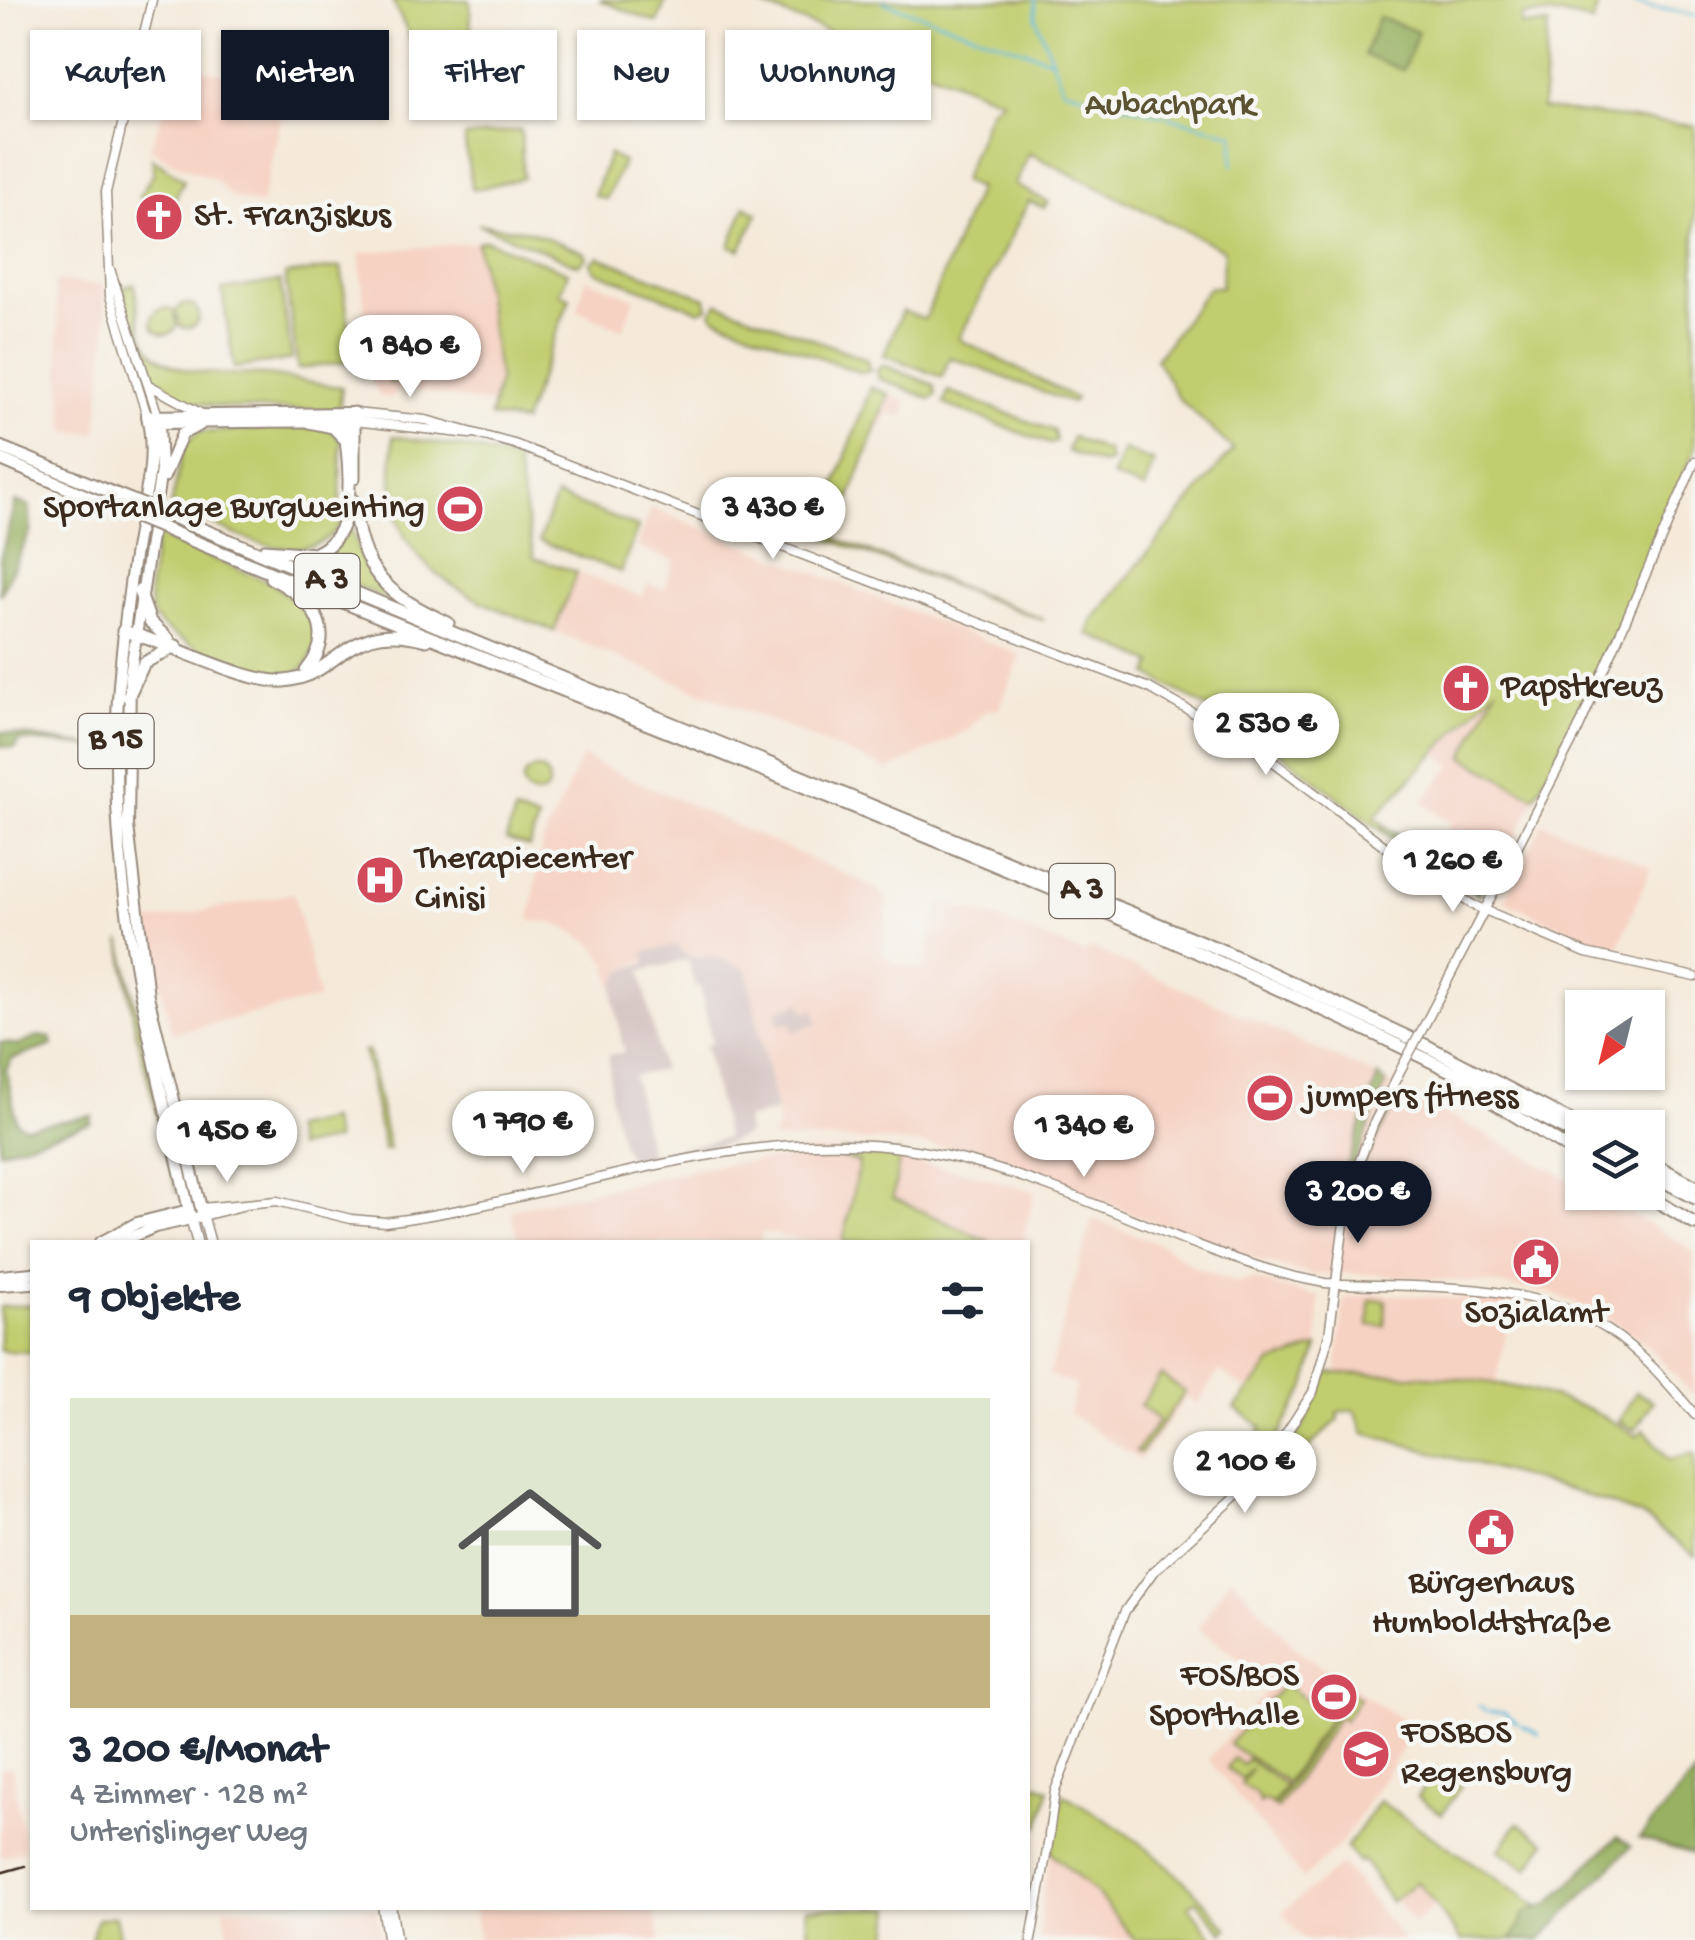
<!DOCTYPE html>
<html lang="de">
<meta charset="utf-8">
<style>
:root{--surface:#fff;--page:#f2f2f3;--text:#1f2937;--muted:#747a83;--accent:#111827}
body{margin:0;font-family:"Gochi Hand",sans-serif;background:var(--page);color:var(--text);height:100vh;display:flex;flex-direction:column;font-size:38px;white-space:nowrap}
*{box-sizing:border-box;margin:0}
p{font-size:32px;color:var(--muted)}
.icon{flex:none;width:55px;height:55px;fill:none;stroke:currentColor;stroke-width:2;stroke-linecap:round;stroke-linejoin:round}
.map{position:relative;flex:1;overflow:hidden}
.details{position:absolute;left:30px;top:1240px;width:1000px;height:670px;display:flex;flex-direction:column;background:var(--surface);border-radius:0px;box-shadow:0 2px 8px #0004}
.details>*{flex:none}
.banner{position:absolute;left:30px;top:30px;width:1000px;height:90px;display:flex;gap:20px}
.needle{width:65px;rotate:215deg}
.tools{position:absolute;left:1565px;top:990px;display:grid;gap:20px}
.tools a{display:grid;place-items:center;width:100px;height:100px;border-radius:0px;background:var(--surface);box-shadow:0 2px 8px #0004;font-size:50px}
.price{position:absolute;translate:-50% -85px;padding:0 22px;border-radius:35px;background:#fff;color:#222;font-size:32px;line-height:65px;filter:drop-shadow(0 2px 5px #0008)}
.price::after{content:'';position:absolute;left:50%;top:60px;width:30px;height:22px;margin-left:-15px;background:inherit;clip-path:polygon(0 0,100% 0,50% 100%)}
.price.active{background:var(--accent);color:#fff}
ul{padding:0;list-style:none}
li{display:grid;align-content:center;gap:20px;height:530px;padding:0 40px}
li span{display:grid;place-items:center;height:310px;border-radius:0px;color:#555}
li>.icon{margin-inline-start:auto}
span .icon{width:180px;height:180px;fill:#fffc;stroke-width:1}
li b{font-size:42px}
h2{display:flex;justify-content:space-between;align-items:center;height:120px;padding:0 40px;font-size:42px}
.chip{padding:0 35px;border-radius:0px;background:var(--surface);box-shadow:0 2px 8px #0004;font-size:35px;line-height:90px}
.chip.active{background:var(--accent);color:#fff}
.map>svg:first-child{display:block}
</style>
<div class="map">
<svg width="1695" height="1940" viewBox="0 0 1695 1940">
<rect width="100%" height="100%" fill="#f6f6f2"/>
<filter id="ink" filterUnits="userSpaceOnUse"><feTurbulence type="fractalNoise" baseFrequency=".01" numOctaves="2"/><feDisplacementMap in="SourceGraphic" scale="20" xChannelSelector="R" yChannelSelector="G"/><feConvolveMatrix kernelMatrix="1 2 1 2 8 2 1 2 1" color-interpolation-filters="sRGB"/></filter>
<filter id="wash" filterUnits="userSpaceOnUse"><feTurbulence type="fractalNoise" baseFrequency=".0048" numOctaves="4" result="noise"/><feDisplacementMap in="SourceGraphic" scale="40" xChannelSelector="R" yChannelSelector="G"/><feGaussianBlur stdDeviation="2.25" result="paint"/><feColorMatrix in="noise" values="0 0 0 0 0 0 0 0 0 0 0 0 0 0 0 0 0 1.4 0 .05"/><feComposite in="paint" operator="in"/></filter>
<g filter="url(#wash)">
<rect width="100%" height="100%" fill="#f5eada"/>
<path fill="#f6d2c3" d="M195,67l93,23 -27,115 -30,-8 -16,-18 -44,-17 -21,-14 26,-70z
M477,242l22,137 -4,22 -5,3 -81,-15 -10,1 -8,8 -10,-1 -10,-17 -12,-127z
M586,279l49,19 -12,32 -46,-20z
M55,282l48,3 4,42 -10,106 -32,-1z
M889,394l19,8 -5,15 -15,-5 -6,14 -4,-2z
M651,508l370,147 -22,55 -12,-1 -19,21 -79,40 -335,-139 23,-59 65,25 6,-13 16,5 10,-28 -37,-14z
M1499,683l-34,74 103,-32 4,3 -74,142 -55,-32 9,-14 -30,-22 30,-36 -17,-14 42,-39z
M582,757l296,132 10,13 -4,51 10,10 29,5 16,-64 48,10 97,40 8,-6 278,125 212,113v6l24,6 89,54v145l-51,-55 -43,-29 -53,-21 -60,-9 -139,-10 -38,2 -77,-22 -222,-85 -69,-21 -59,-7 -113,-1 8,-13 -32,-157 -49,-16 -12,2 -9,-9 -54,24 -10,20 -5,-26 -15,-20 -32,-19 -31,-5 12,-77z
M1542,823l109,44 -34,84 -112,-50z
M294,893l25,106 -147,34 -25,-111z
M842,1151l1,7 16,4 -16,80h-29l-52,-10 -2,10h-241l-8,-29 2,-4 197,-43 92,-9v-5z
M899,1160l63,11 73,21 -13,50h-32l-98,-44z
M1092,1219l71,26 31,22 42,15 16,-3 67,18 -1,50 -46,16 -25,27 -28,-19 -22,33 -11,-7 -47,63 -70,-47 7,-28 -27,-10z
M1384,1294l128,9 -16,80 -160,-9 8,-72 3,-5z
M1231,1576l64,72 120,81 -74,115 -38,35 -95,-120 65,-76 -75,-55z
M12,1767l13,83 -25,8v-89z
M1051,1853l46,41 38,46h-95l2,-43z
M1342,1864l61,76h-99l-22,-28z
M1418,1882l18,23 -22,18 -19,-23z
M224,1908h152l5,32h-152z
M474,1908h180l6,32h-181z"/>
<path fill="#d1bfbd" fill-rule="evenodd" d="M677,945l9,10 29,1 32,13 29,143 -31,7 2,15 -18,9 -97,21 -10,-19 -12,-50 -1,-40 15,-3 -10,-51 1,-18 8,-13 24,-7 -3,-11zM688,960l7,27 5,-1 12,57 -7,2 21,93 -76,17 -17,-79 29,-6 -21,-99z
M801,1002l3,9 11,-2 3,13 -24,10 -3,-10 -12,2 -3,-13z"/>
<path fill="#c1ce70" stroke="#7e7c47" stroke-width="2.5" d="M392,0h78l1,32 -57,13z
M599,0h67l-9,23z
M748,0h852l-8,23c-23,-11 -45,-8 -70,-7v10l26,-1 -6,84 153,17v323l-83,199 -77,149 -71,-40 33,-70 -122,130 8,7v8l-122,-94 -112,-63 4,-12 -65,-29 4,-13 141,-172 -54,-50 -23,-40 53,-72h12l3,-37 -195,-97 -14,32 33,17 -4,6 -15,-7 -70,138 116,59 -3,5 -122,-46 -8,20 -58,-22 18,-44 23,8 53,-131 -16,-7 28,-72 12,-9z
M498,62l4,28 -28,4 -4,-28z
M254 97a11 11 0 1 1 22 0a11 11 0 1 1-22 0Z
M504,100l3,18 -27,3 -3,-17z
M521,130l2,48 -51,12 -8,-53z
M609,154l14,8 -17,37 -12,-4z
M152,158l32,22 -12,26 -33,-9 15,-25z
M745,206l13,8 -18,36 -10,-4z
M478,224l51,7 55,21 3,6 -9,7z
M485,240l83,32 -8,22 10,4 -47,124 -33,-5 9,-38 -22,-137z
M599,257l107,41 2,9 -8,4 -105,-40 -4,-8z
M341,267l13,94 -56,8 -13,-94z
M280,281l12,78 -58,9 -12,-78z
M135,284c3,17 3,39 9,54 18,43 85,35 121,37 25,2 51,10 77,12l-3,23c-42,-1 -160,7 -185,-29 -18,-25 -25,-64 -31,-94z
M718,303l148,56 4,12 -9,2 -147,-56 -3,-5z
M175 316a12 12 0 1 1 24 0a12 12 0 1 1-24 0Z
M152 321a13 13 0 1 1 26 0a13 13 0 1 1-26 0Z
M409,344l4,37 -24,2 -4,-37z
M883,365l51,20 2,10 -5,4 -53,-21 -1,-9z
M871,387l18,7 -54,144 209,82 -227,-85z
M948,391l106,40 2,11 -6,2 -106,-40z
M313,427l17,2 11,12 -1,83c-36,56 -122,1 -169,-19l13,-60 14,-13z
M393,436l84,14 39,11 18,97 43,14 -23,59c-61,-24 -144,-49 -160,-124 -4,-22 -1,-48 -1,-71z
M1072,437l36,15 2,10 -9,2 -34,-13z
M1123,450l31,12 -10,27 -32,-12z
M556,496l82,31 -17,45 -82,-31z
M349,525l22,52 26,26 -106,-43c30,-2 45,-8 58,-35z
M157,536l113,46 41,30 9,27c-6,11 -10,26 -21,32 -26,14 -136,-30 -147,-57 -8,-23 2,-55 5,-78z
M523 782a13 13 0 1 1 26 0a13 13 0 1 1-26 0Z
M515,812l23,8 -9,27 -23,-7z
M121,940l56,254 -41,-161z
M368,1050l21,99 -5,1 -20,-99z
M330,1120l5,20 -39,8 -4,-20z
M842,1151l58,3 -7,44 97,44h-147l16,-80 -17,-4z
M1370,1300h16l-1,26 -16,-1z
M32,1305v47l-32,-1v-44z
M1318,1347l-13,42 -31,54 -15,-11 3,-5 -27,-19 37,-45z
M1328,1373c106,2 218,2 309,63l7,-7 25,30 26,-6v103l-53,-40 -60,-22 -218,-61 -9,-23 -17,2 1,7 -47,44 -10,20 -3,-1 -7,-11 32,-46z
M1161,1375l24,17 -45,62 -4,-2 23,-32 -19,-14z
M1636,1392l17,9 -18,29 -16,-9z
M1324,1675l35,23 -15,22 -35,-24z
M1289,1679l-2,8 44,29 -44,66 -58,-38z
M1333,1717l4,3 -60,89 -3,-3z
M1234,1758l9,7 4,-6 38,26 -13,20 -8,-6 -4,4 -3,-8 -16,-11 10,-16 -9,11 -15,-11z
M1436,1769l25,17 -19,28 -25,-17z
M1028,1780l21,9 -10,38 -11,-7z
M1063,1794c67,38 116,74 165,135l-5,4 -27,-33 -7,6 25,34h-79l-38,-46 -46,-42z
M1379,1801l156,103 24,17 -19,19h-79l-44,-59 -26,21 -28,-42 -4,2 -13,-14z
M1518,1823l28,19 -18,27 -29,-19z
M806,1908h86l-3,32h-81z
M115,1916l5,24h-29l6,-21z"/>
<path fill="#98b162" stroke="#6a6e40" stroke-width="2.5" d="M1379,17l39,15 -15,38 -39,-15z
M15,502l14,4 2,24 -31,65v-35z
M0,732l95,15 -77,-7 -3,8 -15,-2z
M1383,824l94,62 2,8 -96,-62z
M38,1036l13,2 2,7 -41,14 -6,11 11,52 8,5 67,-11 -1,7 -91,28v-109l18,3z
M1378,1076l8,7 -47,121 -4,-2z
M1392,1096l7,2 -36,66z
M1695,1774l-2,80 -54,-16z
M1617,1837l14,9 -91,94h-28l14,-28 23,-8z"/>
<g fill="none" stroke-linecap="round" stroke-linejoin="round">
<path stroke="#5bbcda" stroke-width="2.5" d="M1035,0l1,18 27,71 171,45 -1,31
M1616,0l79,15
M883,2l169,58
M1479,1706l7,5
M1489,1712h15l14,12
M1522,1726l17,8"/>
</g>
</g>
<g filter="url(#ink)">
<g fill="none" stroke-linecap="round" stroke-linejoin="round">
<g stroke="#988a7c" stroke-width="11">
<path id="tertiary" d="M110,269l48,147
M149,385l53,29
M354,413l72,7 88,24 635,244 105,59 153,116 66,42 113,48 109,24
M147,416l-37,-120 -4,-104 46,-192
M354,421l116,13
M1424,1026l154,-296 117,-269
M201,1208l76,-7 74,18 34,3c176,-22 351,-101 530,-72 133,21 250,93 380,127l30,6c91,6 204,-5 283,47 34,22 61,54 87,85
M203,1216l39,-10
M1049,1835l6,-44 70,-180 28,-39 105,-96 55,-84 16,-57 19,-142 25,-68 29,-58
M1031,1940l19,-107"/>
</g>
<g stroke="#988a7c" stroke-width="12">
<path id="secondary" d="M203,1216l7,26
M191,1219l6,23
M383,1908l5,32
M391,1908l5,32"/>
</g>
<g stroke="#988a7c" stroke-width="14">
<path id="primary" d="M154,423l198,-2
M159,423l2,47 -31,206 -2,150 20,170 55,220 -12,3c-37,-160 -77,-306 -75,-472 1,-66 9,-131 19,-197 7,-47 23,-86 12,-134l203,-3
M164,477l18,-43 18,-9"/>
</g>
<g stroke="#988a7c" stroke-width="14">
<path id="trunk" d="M101,1242l36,-19 52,-13
M120,1242l35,-15 36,-8
M0,1276l32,-3
M0,1285l32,-2"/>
</g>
<g stroke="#988a7c" stroke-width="15">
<path id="motorway" d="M309,422l24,5 11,11
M0,447l133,54
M0,459l131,56
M354,478v-65
M354,501c5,71 33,94 94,122
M163,513l1063,439 199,93 159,83
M160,527c475,199 966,370 1422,611
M265,550l49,4c51,-20 32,-97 30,-140
M271,578c40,20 69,53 35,93
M139,591l11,31 19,18
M123,631c43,10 124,53 161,50 57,-5 61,-63 142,-41
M128,697l16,-34 32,-17
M1462,1083l120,74
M1648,1161l47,25
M1648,1173l47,25
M1642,1192l53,32"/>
</g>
<use href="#tertiary" stroke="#fff" stroke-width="8"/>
<use href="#secondary" stroke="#fff" stroke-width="9"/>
<use href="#primary" stroke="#fff" stroke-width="10"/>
<use href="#trunk" stroke="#fff" stroke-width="10"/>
<use href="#motorway" stroke="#fff" stroke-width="11"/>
<path stroke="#3b2a1e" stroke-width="2.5" d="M0,1873l25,-7"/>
<g stroke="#988a7c" stroke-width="11" stroke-linecap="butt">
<path id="tertiary-bridge" d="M1402,1067l22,-41"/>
</g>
<g stroke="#988a7c" stroke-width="15" stroke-linecap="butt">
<path id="motorway-bridge" d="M133,501l30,12
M131,515l29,12"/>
</g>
<use href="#tertiary-bridge" stroke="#fff" stroke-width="8"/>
<use href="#motorway-bridge" stroke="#fff" stroke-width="11"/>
</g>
</g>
<defs>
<g id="church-disc" transform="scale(2.5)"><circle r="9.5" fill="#d1495b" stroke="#f6f6f2"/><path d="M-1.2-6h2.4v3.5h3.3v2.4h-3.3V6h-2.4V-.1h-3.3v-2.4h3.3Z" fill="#fff"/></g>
<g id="stadium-disc" transform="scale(2.5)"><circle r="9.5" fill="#d1495b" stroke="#f6f6f2"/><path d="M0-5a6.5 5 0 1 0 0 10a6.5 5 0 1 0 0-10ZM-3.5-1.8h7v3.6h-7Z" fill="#fff"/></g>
<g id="hospital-disc" transform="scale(2.5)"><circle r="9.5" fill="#d1495b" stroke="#f6f6f2"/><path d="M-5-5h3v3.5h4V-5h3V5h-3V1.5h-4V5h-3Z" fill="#fff"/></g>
<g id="civic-disc" transform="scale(2.5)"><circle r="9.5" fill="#d1495b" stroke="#f6f6f2"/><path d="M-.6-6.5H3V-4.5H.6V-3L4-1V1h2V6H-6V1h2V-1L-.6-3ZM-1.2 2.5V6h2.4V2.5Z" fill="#fff"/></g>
<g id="university-disc" transform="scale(2.5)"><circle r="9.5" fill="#d1495b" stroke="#f6f6f2"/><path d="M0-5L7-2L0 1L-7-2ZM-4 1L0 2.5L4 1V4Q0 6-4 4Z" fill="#fff"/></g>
</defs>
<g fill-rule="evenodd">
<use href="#church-disc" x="159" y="217"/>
<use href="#stadium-disc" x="460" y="509"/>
<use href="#church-disc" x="1466" y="688"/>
<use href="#hospital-disc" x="380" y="880"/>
<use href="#stadium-disc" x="1270" y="1098"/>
<use href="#civic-disc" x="1536" y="1262"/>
<use href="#civic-disc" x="1491" y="1532"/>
<use href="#stadium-disc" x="1334" y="1697"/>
<use href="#university-disc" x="1366" y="1754"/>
</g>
<g text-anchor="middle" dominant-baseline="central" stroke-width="9" stroke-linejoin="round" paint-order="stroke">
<g fill="#f6f6f2" stroke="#73675e" stroke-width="2.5">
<rect x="294.5" y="554" width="65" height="54" rx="8"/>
<rect x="78.5" y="714" width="75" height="54" rx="8"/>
<rect x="1049.5" y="864" width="65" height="54" rx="8"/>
</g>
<g font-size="32" font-weight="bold" fill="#3b2a1e">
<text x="327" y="581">A 3</text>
<text x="116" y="741">B 15</text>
<text x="1082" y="891">A 3</text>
</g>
<g font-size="35" fill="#5c5332" stroke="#f6f6f2">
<text x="1170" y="106">Aubachpark</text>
</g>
<g font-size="35" fill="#3b2a1e" stroke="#f6f6f2" text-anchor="start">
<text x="194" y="217">St. Franziskus</text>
<text x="425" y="509" text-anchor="end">Sportanlage Burgweinting</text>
<text x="1501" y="688">Papstkreuz</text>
<text x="415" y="860">Therapiecenter<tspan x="415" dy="40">Cinisi</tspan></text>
<text x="1305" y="1098">jumpers fitness</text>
<text x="1536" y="1314" text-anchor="middle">Sozialamt</text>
<text x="1491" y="1584" text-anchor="middle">Bürgerhaus<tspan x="1491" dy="40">Humboldtstraße</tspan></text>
<text x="1299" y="1677" text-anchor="end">FOS/BOS<tspan x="1299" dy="40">Sporthalle</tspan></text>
<text x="1401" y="1734">FOSBOS<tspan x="1401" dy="40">Regensburg</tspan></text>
</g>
</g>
</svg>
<div class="tools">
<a><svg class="needle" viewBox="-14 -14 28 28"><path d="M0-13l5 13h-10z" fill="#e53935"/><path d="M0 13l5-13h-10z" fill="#747a83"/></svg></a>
<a><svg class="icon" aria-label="layers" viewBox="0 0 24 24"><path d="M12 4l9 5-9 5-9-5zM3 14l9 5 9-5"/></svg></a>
</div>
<b class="price" style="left:410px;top:400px">1 840 €</b>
<b class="price" style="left:773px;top:562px">3 430 €</b>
<b class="price" style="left:1266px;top:778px">2 530 €</b>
<b class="price" style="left:1453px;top:915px">1 260 €</b>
<b class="price" style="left:523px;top:1176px">1 790 €</b>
<b class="price" style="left:1084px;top:1180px">1 340 €</b>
<b class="price" style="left:227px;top:1185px">1 450 €</b>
<b class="price active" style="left:1358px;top:1246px">3 200 €</b>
<b class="price" style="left:1245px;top:1516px">2 100 €</b>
<div class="banner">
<a class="chip">Kaufen</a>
<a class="chip active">Mieten</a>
<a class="chip">Filter</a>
<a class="chip">Neu</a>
<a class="chip">Wohnung</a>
</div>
<section class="details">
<h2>9 Objekte<svg class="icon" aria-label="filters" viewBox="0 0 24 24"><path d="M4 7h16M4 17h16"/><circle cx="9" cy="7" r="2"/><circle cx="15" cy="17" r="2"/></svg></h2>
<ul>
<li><span style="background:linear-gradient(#dfe7d0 70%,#c2b280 0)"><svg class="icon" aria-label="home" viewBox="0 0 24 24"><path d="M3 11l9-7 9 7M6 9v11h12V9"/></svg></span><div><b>3 200 €/Monat</b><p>4 Zimmer · 128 m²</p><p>Unterislinger Weg</p></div></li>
</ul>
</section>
</div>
